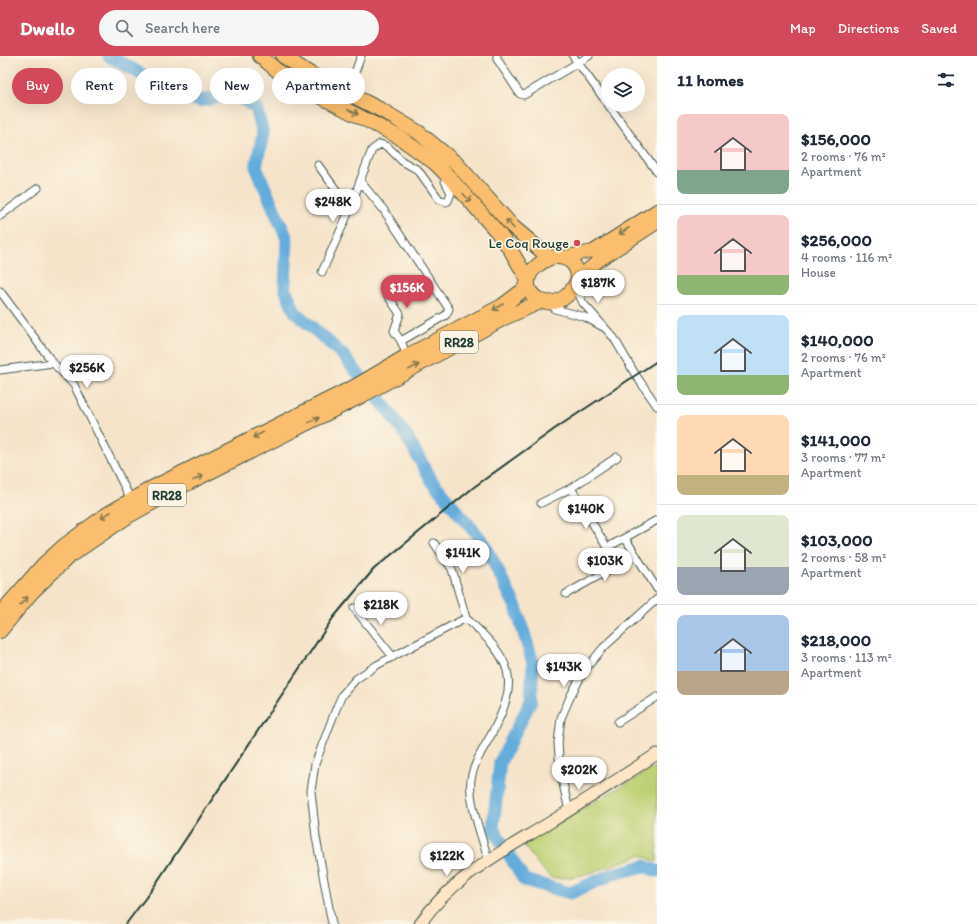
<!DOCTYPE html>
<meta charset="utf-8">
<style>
:root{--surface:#fff;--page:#f6f6f7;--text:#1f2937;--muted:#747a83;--line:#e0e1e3;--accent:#d1495b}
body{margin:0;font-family:Itim,sans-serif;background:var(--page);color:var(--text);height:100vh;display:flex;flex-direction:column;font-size:15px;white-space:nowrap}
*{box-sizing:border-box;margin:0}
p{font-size:13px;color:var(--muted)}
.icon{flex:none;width:22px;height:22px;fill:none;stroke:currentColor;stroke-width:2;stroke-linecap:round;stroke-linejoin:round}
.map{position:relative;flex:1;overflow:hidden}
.side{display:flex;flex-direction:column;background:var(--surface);width:320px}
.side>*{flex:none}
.top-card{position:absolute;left:12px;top:12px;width:380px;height:36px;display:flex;gap:8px}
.fabs{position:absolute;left:601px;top:12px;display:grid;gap:8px}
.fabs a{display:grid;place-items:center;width:44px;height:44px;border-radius:50%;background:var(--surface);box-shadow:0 4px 16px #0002;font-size:20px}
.price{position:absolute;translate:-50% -34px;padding:0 9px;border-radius:14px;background:#fff;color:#222;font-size:13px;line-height:26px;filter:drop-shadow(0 1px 2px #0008)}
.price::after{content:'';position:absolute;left:50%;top:24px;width:12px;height:9px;margin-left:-6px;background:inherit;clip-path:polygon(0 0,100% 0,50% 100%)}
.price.current{background:var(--accent);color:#fff}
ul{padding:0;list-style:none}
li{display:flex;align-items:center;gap:12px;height:100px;padding:0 20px}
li+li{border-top:1px solid var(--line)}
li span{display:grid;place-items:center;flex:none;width:112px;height:80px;border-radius:8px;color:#555}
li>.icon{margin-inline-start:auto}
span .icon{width:48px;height:48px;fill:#fffc;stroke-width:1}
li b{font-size:17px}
h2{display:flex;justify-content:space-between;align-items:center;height:48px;padding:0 20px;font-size:17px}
.pill{padding:0 14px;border-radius:18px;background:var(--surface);box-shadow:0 4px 16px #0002;font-size:14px;line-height:36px}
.pill.current{background:var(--accent);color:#fff}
header{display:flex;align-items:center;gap:24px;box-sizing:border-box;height:56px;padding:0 20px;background:var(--accent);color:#fff}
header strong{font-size:19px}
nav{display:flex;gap:22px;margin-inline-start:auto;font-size:14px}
.search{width:280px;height:36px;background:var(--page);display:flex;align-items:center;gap:10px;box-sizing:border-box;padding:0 14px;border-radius:22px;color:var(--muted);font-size:15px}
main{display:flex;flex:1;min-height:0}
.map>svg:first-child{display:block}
</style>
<header>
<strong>Dwello</strong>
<div class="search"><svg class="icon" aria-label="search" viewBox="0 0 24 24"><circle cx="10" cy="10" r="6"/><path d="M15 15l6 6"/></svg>Search here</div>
<nav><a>Map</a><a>Directions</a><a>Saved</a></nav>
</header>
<main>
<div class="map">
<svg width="657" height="868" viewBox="0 0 657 868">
<rect width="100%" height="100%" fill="#fcf5e5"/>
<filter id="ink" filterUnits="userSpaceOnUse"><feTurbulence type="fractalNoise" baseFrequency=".025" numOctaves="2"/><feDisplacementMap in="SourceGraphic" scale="8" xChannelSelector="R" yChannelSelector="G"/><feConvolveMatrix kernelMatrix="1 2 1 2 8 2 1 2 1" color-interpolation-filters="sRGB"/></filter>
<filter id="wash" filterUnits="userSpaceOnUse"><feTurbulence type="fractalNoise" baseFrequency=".012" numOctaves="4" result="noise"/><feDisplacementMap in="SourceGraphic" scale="16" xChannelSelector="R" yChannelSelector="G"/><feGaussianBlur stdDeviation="0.9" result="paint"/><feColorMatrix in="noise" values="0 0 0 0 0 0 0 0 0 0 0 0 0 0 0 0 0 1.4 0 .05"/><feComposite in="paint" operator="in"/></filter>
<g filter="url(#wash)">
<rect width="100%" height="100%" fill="#f6e4ca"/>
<path fill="#bdd073" stroke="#6e8654" d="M657,710v96l-17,-7c-29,10 -58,25 -89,23l-13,-14 -16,-21z"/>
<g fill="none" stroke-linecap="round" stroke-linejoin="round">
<path stroke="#64acdb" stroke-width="13" d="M109,0l62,35 29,10 35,-7 21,14 7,25 -7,34 31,72 -2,49 10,24 47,42 43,53 20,27 27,47 52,62 32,64 17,56 -2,38 -31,61 -7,66 31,52 46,13 43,-19 31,-8 13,5"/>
</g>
</g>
<g filter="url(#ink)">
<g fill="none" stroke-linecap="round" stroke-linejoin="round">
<g stroke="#3f564a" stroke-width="9">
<path id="street" d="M497,0v3l23,35 4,1 65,-39
M573,0l84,116
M347,38l14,-38
M318,109l32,44
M0,160l38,-28
M322,216l28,-63 10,-28
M578,228v8l5,11 31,35 21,36 22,32
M0,235l53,72 21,22 58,117
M386,237l14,21 -6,17 7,10
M550,247l5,6 30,8 18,10
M407,300l-6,-15 45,-26 3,-6 -66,-100 -23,-28 12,-31 8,-6 8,3 14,14 16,9 21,29 7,3 2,-1 3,-8 -6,-12
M0,314l53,-7
M571,432l46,76
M541,447l30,-15 46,-31
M625,482l32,51
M434,487l18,26 14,49
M608,491l49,-27
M566,538l70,-39
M354,552l39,49
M618,666l39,-25
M569,755l-9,-41 -2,-27 3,-25 10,-23 13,-24 19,-23 54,-49
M332,868l-16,-87 -5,-46 4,-27 21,-55 6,-14 14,-16 21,-14 89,-47c45,41 56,60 25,117 -8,14 -17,28 -20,44 -3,23 11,58 17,80"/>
</g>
<g stroke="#3f564a" stroke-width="13">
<path id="secondary" d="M420,868c32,-47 82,-72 129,-101 36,-22 72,-46 108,-69"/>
</g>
<g stroke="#3f564a" stroke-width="14">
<path id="primary" d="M563,201l30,-6 64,-41
M578,221l19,-15 60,-39"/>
</g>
<g stroke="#3f564a" stroke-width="16">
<path id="highway" d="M260,0l20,17 20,13 99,51 36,26 15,15 49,56 11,15 18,31
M283,0l29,19 71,36 35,21 39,32 56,63 37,31
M554,201c15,-1 24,8 24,22 -20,48 -72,11 -40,-14 5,-4 10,-7 16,-8z
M0,558l43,-49 21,-19 42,-31 46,-27 204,-102 51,-30 95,-50 20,-15 6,-8
M0,575l32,-39 36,-35 62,-42 58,-32 173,-87 143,-78 36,-16"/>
</g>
<use href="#street" stroke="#fff" stroke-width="7"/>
<use href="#secondary" stroke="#fde5c5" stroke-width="11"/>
<use href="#primary" stroke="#fabe6e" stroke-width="12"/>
<use href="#highway" stroke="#fabe6e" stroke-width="14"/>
<path stroke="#1f3d34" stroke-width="2" d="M126,868l27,-36 180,-270 41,-49 100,-82 82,-59 101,-67"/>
</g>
<defs><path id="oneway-shaft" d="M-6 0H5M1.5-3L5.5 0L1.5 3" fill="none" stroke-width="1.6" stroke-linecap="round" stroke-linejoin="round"/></defs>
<g stroke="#82774e">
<use href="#oneway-shaft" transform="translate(353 56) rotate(26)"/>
<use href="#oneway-shaft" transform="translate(467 142) rotate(49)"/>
<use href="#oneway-shaft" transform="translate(510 168) rotate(-131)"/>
<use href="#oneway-shaft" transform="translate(624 175) rotate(147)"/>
<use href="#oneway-shaft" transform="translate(498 251) rotate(149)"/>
<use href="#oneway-shaft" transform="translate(414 311) rotate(-28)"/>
<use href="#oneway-shaft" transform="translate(314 364) rotate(-26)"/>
<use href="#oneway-shaft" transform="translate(258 379) rotate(153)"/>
<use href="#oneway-shaft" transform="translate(198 422) rotate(-26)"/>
<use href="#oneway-shaft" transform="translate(106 459) rotate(147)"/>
<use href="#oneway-shaft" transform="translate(24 545) rotate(-49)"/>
</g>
</g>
<circle fill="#d1495b" stroke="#fcf5e5" stroke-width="1.5" cx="577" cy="187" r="4"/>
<g text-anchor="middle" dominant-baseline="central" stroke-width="3.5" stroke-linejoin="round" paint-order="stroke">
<g fill="#fcf5e5" stroke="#617469" stroke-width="1">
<rect x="440" y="275" width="38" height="22" rx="3"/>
<rect x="148" y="428" width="38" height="22" rx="3"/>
</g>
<g font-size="13" font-weight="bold" fill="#1f3d34">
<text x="459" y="286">RR28</text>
<text x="167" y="439">RR28</text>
</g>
<g font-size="14" fill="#1f3d34" stroke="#fcf5e5" text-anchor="end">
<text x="569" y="187">Le Coq Rouge</text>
</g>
</g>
</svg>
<div class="fabs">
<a><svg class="icon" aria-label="layers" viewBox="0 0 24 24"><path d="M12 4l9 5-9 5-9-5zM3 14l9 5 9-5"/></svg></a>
</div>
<b class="price" style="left:333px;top:167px">$248K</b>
<b class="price" style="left:598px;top:248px">$187K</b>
<b class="price current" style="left:407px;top:253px">$156K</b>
<b class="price" style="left:87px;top:333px">$256K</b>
<b class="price" style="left:586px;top:474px">$140K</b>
<b class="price" style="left:463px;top:518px">$141K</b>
<b class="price" style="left:605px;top:526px">$103K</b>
<b class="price" style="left:381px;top:570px">$218K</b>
<b class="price" style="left:564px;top:632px">$143K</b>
<b class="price" style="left:579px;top:735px">$202K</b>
<b class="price" style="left:447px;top:821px">$122K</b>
<div class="top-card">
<a class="pill current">Buy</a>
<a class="pill">Rent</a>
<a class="pill">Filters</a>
<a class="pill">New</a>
<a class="pill">Apartment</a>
</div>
</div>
<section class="side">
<h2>11 homes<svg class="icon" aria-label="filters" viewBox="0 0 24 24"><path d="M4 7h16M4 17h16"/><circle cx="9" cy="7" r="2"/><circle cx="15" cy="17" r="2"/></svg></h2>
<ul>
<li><span style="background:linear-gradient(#f6c9c9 70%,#7fa58c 0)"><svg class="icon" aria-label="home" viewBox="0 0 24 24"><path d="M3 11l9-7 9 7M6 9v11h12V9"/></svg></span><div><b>$156,000</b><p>2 rooms · 76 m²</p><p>Apartment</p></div></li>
<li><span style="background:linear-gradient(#f6c9c9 75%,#8fb573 0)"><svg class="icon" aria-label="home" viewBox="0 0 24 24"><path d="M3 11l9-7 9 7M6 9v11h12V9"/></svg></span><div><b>$256,000</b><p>4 rooms · 116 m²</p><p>House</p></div></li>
<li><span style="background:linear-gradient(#bfe0f5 75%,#8fb573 0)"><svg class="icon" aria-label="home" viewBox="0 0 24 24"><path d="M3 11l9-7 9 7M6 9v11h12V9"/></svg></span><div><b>$140,000</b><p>2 rooms · 76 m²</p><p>Apartment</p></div></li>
<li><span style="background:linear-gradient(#ffd9b3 75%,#c2b280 0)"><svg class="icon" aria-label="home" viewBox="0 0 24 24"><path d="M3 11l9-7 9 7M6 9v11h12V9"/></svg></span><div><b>$141,000</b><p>3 rooms · 77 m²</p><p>Apartment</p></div></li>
<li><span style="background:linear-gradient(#dfe7d0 65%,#9aa5b1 0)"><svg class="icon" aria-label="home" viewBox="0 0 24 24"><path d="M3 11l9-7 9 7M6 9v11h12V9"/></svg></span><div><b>$103,000</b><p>2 rooms · 58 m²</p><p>Apartment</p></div></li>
<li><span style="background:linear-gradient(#a9c7e8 70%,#b9a48a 0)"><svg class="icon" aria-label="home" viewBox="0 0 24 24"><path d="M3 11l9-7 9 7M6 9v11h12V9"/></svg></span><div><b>$218,000</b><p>3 rooms · 113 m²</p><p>Apartment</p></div></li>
</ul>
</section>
</main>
